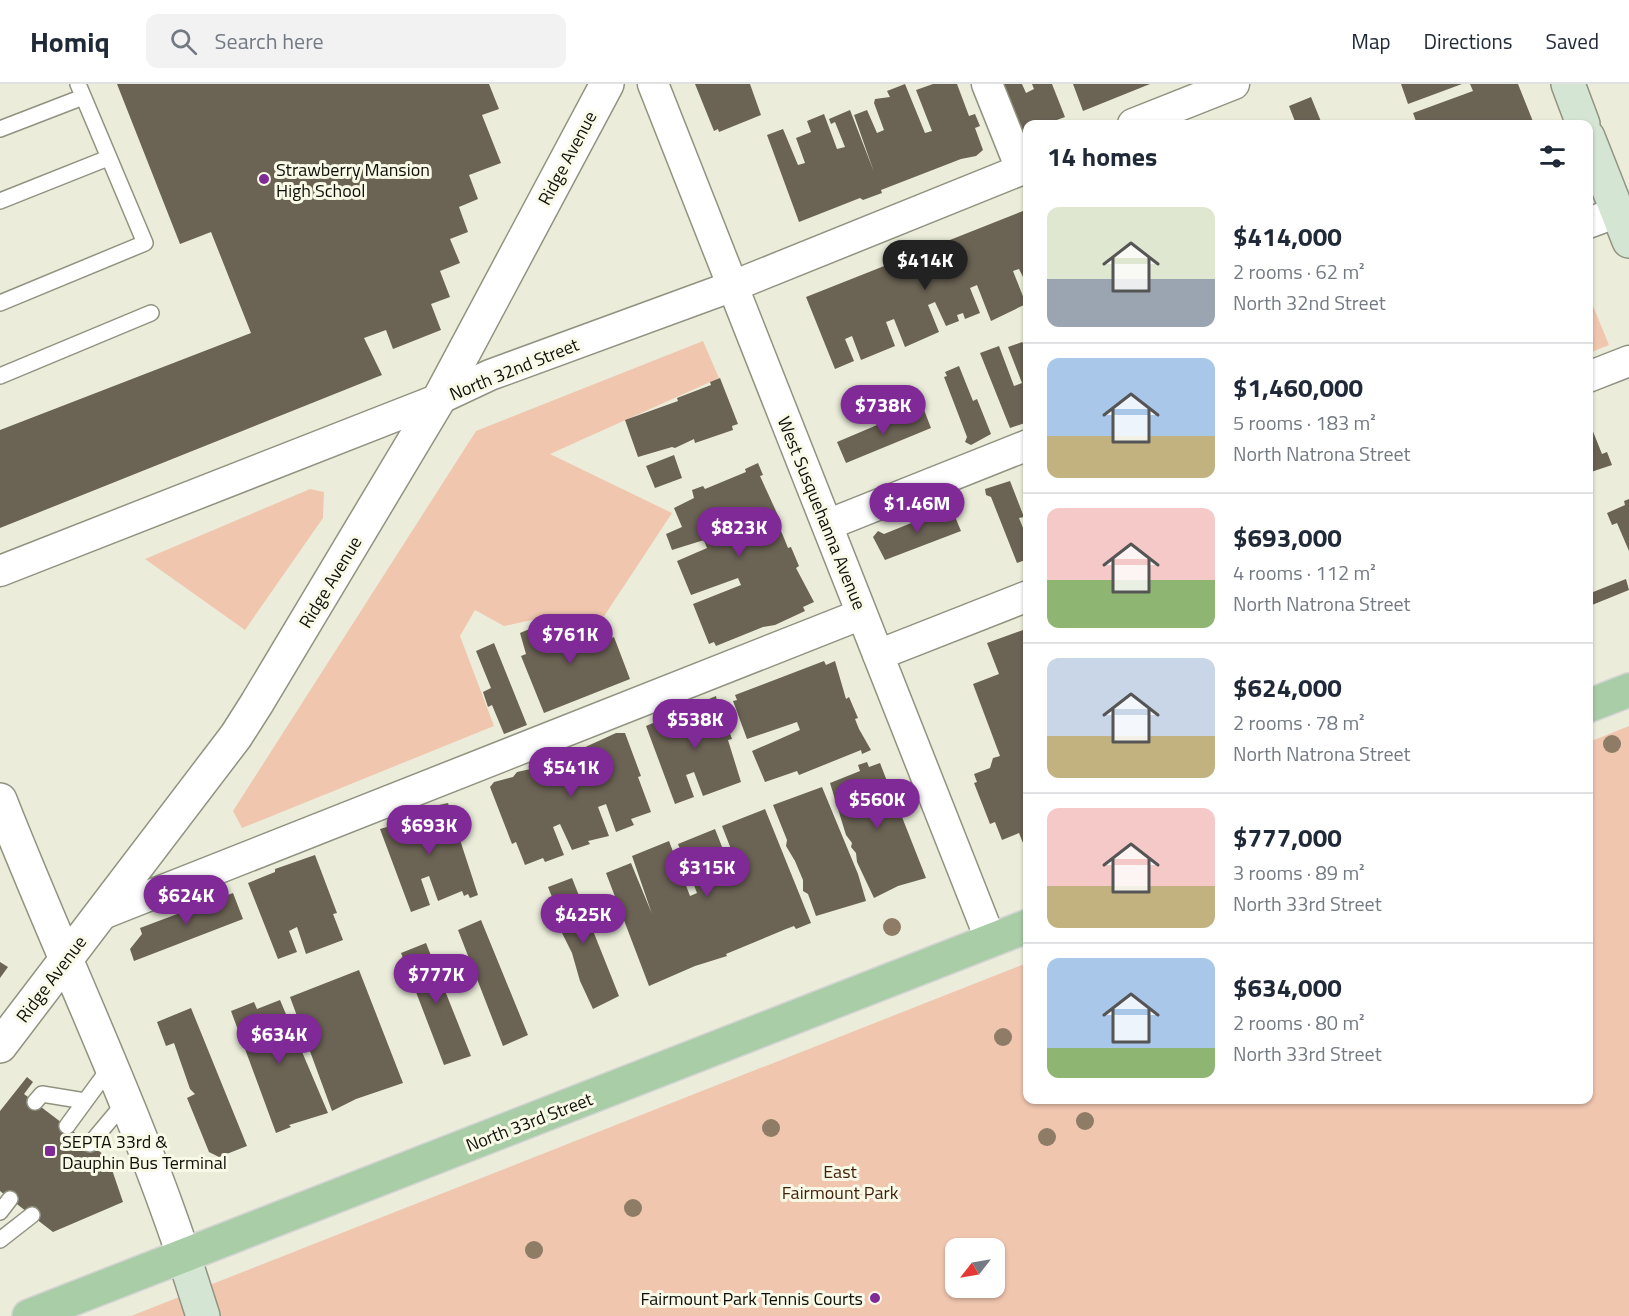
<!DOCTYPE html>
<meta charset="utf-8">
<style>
:root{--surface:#fff;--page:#f2f2f3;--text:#1f2937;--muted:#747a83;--line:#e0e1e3;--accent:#802a98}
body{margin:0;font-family:"Titillium Web",sans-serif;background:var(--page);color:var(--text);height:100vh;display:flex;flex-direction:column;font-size:22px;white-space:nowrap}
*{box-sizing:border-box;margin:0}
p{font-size:20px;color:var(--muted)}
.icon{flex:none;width:33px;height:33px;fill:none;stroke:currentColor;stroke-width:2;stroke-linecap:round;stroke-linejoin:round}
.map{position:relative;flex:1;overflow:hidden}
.drawer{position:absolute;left:1023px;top:36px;width:570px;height:984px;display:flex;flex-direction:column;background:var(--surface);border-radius:12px;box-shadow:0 2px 4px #0004}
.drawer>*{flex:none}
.needle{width:39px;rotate:239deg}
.controls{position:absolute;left:945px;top:1154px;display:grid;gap:12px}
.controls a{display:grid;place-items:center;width:60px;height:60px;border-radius:12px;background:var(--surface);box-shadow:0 2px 4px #0004;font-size:30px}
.price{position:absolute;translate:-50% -51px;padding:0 14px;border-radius:21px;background:var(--accent);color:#fff;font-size:20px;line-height:39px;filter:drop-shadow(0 2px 3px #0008)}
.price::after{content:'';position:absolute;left:50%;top:36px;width:18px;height:14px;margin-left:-9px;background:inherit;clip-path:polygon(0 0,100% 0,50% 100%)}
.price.active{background:#222;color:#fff}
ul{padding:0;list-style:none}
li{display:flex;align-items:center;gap:18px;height:150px;padding:0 24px}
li+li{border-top:2px solid var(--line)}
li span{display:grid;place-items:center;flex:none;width:168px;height:120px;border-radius:12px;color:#555}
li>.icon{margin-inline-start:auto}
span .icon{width:72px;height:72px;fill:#fffc;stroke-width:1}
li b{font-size:26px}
h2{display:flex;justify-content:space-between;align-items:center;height:72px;padding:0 24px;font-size:26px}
header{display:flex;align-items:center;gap:36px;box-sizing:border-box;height:84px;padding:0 30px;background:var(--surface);border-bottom:2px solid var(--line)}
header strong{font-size:28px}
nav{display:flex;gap:33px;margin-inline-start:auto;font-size:21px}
.search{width:420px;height:54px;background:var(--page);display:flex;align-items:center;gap:15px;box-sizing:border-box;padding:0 21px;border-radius:12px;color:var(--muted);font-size:22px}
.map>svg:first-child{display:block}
</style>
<header>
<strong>Homiq</strong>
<div class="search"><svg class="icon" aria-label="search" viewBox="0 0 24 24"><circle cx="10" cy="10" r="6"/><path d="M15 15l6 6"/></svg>Search here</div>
<nav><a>Map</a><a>Directions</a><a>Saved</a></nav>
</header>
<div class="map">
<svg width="1629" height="1232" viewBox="0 0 1629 1232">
<rect width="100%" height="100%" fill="#ebedda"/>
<path fill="#f1c6af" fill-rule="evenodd" d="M1589,212l20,49 -20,8h-1z
M703,257l16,37 -169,76 122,59 -79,120 -34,-19 -55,12 -29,-16 -15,26 34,90 -252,102 -9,-17 243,-380z
M310,405l14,3 -1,26 -78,112 -100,-71z
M1629,642v590h-1498l896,-353 1,137h560l1,-358zM956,1164h38v39h-38z"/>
<path fill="#6b6354" d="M117,0h372l10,25 -17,6 19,48 -32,12 9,24 -19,8 9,25 -18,7 10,24 -20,8 10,26 -19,7 10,26 -48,19 -7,-19 -22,8 18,37 -382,153v-98l251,-97 -40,-101 -31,12z
M695,0h55l11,31 -42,17 -1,-3 -4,2z
M905,0l20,49 7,-2 -16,-41 17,-6h24l12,32 6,-2 5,12 -5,2 8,22 -7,6 -15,3 -80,31 1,3 -19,7 -3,-2 -61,24 -32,-87 16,-6 15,36 7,-2 -9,-25 15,-6 -4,-11 17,-7 13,35 8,-2 -10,-25 -4,2 -2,-5 21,-9 24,62 -20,-57 13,-5 10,23 7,-3 -10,-27 1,-4 15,-2 -3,-6z
M1003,0h19l4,9 8,-4 -2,-5h20l13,33 -19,7h-18v8l-6,2z
M1073,0h77l-67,27z
M1401,0h61l-54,20z
M1470,0h48l16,40h-117l-4,-11 60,-22z
M1311,13l11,27h-26l-7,-18z
M1028,125v78l-9,-18 -6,2 13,33 -35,17 -14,-36 -7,3 10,25 -15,6 -2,-6 -6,2 2,6 -13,5 -11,-24 -7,3 11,27 -34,15 -11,-28 -8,3 9,24 -34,14 -9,-24 -7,3 9,22 -19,8 -29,-72z
M1022,258l6,7v73l-18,6 -30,-75 19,-7 15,40 8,-3 -14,-36z
M959,282l14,35 4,-2 14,35 -20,11 -6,-3 2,-5 -23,-60 3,-1 -2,-4z
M720,294l18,46 -6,2 1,4 -38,13 -1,-4 -19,9 -3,-1 -34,10 -13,-37 53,-19 -1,-3 34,-13 -1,-3z
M924,326l7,18 -85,35 -9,-21 59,-25 2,4z
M1588,335l14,35 5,-2 5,13 -24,8z
M674,371l8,23 -27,10 -9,-22z
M758,379l5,12 -3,1 21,46 -3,2 6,14 4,10 3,-1 8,19 -3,2 18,34 -11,5 2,4 -30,14 -12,2 -47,19 -2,-4 -5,2 -16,-40 48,-19 -3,-7 -47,17 -14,-34 30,-13 -2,-5 -1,-3 -32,10 -6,-16 16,-7 -8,-19 20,-10 -2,-8 11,-4 2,3 41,-17 -1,-3z
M1010,397l14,36 -5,1 9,22v19l-11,4 -26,-66 -5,-2 -1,-6z
M1629,415v52l-12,-28 -5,2 -5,-12 18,-8 -1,-4z
M951,423l10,24 -76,29 -12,-23 5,-6 6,3z
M1626,495l3,11 -37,15 -4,-11z
M553,535l10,23 30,-12 6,14 15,-7 16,42 -86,34 -23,-57 5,-2 -6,-21z
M1026,545l2,212 -5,2 -4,-10 -17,7 -7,-18 -5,2 -16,-41 3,-1 -3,-8 16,-6 3,-10 7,-2 -27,-72 26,-10 -12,-31z
M494,559l33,82 -23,9 -12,-29 -4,2 -5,-15 8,-4 -15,-37z
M824,577l2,4 9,-4 11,38 3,-2 9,21 -3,1 4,10 12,21 -9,4 -1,-4 -62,25 -2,-4 -32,11 -13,-31 48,-21 -3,-8 -50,17 -14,-38 4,-1 -2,-5z
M716,612l3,14 2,-1 11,30 -4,1 13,42 -38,14 -9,-24 -8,3 8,22 -19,7 -29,-78z
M616,649h9l16,43 -3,1 13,35 -20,7 3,6 -18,7 -10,-28 -8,3 11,29 -21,5 2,3 -18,6 -12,-26 -7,3 11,28 -19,7 -2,-4 -18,7 -9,-23 -4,2 -22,-57 4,-5 19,-5 4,-5 18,-4 4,-5 18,-4 5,-5 19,-5z
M867,678l2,5 11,-4 12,31 6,3 5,14 -1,6 24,61 -28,8 -24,12 -17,-36 -1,-9 -5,-6 1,-4 -6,-8 -16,-52 30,-12 -2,-6z
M822,703l36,87 8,27 -50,15 -8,-22 -5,-3v-11l-8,-19 -9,-15 1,-6 -14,-35z
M448,719l30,92 -8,3 -2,-4 -4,2 -2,-5 -24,10 -9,-25 -8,3 9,26 -19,7 -31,-83 7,-2 2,-4 15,-2 13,-8 8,-1 5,-5z
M765,725l46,114 -15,6 -2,-3 -8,3 -60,25 1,2 -32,10 -46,20 -43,-113 25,-10 21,51 -20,-58 37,-15 21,55 7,-3 -19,-49 37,-15 13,33 3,-1 6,15 4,-1 -19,-49z
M315,771l22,58 -4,1 10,26 -37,14 -9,-27 -8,4 8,21 -19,7 -30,-76 27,-11v-3z
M572,794l47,118 -26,13 -13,-28 -8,-28 -10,-20 1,-8 -15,-38z
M233,809l10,26 -109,42 -4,-12 12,-15 -2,-6z
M481,836l47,115 -25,11 -45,-116z
M426,859l45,113 -27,9 -43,-112z
M0,878l8,5 -8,11z
M359,886l44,113 -47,16 -24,12 -42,-114z
M280,916l48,113 -39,12 2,2 -15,6 -45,-122 23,-9 3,7z
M191,924l56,138 -28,11 -10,-5 -22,-54 8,-4 -5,-5 -16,-46 -8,3 -9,-24z
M27,993l6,5 -9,12 84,64 15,44 -70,30 -53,-41v-80z"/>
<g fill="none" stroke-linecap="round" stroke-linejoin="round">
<g stroke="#919381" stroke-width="18">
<path id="service" d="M0,45l83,-32
M0,117l108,-43
M0,219l145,-60 -67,-159
M0,292l151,-63
M35,1018l7,-8 43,7
M67,1042l44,-60
M90,1060l36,-43
M0,1128l10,-13
M0,1156l32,-25"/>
</g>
<g stroke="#919381" stroke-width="33">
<path id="minor" d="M653,0l338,857
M987,0l34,85
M1133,40l101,-40
M1588,139l30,-11
M1588,293l41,-16
M827,441l201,-80
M0,487l439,-172 51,-24 243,-89 295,-119
M878,571l150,-59
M100,831l762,-301"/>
</g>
<g stroke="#919381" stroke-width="36">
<path id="tertiary" d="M0,716c60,153 132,301 184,457
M0,962l236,-310 21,-33 182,-304 168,-315"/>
</g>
<g stroke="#919381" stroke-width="36">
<path id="secondary" d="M1568,0l15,40
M1588,53l41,104
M184,1173l19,59"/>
</g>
<g stroke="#d4d4d3" stroke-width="36">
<path id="primary" d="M1588,622l41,-16
M29,1232l999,-390"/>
</g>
<use href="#service" stroke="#fff" stroke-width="15"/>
<use href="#minor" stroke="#fff" stroke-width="30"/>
<use href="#tertiary" stroke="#fff" stroke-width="33"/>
<use href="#secondary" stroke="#d4e6d3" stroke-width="33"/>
<use href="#primary" stroke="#a9cda7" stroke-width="33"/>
</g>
<g fill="#8e7c66">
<circle cx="1612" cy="660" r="9"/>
<circle cx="892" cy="843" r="9"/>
<circle cx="1003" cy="953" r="9"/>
<circle cx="1085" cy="1037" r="9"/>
<circle cx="771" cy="1044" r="9"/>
<circle cx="1047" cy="1053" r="9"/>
<circle cx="633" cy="1124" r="9"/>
<circle cx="534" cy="1166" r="9"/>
</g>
<g fill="#802a98" stroke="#f8fae7" stroke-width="2">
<circle cx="264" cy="95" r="6"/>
<rect x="44" y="1061" width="12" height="12" rx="3"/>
<circle cx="875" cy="1214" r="6"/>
</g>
<g text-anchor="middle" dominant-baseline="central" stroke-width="6" stroke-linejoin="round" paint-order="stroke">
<g font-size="18" fill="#0f0f09" stroke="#f8fae7">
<text transform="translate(567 74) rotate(-62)">Ridge Avenue</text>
<text transform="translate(514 285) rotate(-22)">North 32nd Street</text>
<text transform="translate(822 429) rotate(68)">West Susquehanna Avenue</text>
<text transform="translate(330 498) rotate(-59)">Ridge Avenue</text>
<text transform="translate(51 895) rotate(-53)">Ridge Avenue</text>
<text transform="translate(529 1038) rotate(-21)">North 33rd Street</text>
</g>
<g font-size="18" fill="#0f0f09" stroke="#f8fae7" text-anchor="start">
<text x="276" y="85">Strawberry Mansion<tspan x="276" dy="21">High School</tspan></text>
<text x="62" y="1057">SEPTA 33rd &amp;<tspan x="62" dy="21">Dauphin Bus Terminal</tspan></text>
<text x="863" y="1214" text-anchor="end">Fairmount Park Tennis Courts</text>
</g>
<g font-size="18" fill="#421f08" stroke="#f8fae7">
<text x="840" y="1087">East<tspan x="840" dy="21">Fairmount Park</tspan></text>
</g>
</g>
</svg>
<div class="controls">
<a><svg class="needle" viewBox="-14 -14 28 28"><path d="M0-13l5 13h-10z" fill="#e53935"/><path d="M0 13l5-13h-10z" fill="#747a83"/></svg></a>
</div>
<b class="price active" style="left:925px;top:207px">$414K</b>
<b class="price" style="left:883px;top:352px">$738K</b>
<b class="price" style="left:917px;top:450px">$1.46M</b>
<b class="price" style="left:739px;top:474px">$823K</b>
<b class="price" style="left:570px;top:581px">$761K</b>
<b class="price" style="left:695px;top:666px">$538K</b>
<b class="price" style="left:571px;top:714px">$541K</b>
<b class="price" style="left:877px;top:746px">$560K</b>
<b class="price" style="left:429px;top:772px">$693K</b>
<b class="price" style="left:707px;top:814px">$315K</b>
<b class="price" style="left:186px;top:842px">$624K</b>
<b class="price" style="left:583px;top:861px">$425K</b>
<b class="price" style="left:436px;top:921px">$777K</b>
<b class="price" style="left:279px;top:981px">$634K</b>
<section class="drawer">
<h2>14 homes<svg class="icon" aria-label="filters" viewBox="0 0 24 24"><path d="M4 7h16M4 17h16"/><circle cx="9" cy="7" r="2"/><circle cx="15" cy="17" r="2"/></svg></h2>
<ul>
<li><span style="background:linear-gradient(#dfe7d0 60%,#9aa5b1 0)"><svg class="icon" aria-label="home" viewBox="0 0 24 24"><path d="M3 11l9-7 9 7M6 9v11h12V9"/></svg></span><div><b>$414,000</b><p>2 rooms · 62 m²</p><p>North 32nd Street</p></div></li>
<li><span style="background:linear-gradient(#a9c7e8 65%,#c2b280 0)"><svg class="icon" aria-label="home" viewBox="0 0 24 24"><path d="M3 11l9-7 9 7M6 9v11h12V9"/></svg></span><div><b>$1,460,000</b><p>5 rooms · 183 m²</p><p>North Natrona Street</p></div></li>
<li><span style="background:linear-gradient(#f6c9c9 60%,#8fb573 0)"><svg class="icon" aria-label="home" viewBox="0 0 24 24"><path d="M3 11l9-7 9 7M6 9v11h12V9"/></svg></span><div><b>$693,000</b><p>4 rooms · 112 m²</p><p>North Natrona Street</p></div></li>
<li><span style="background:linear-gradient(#c9d6e8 65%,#c2b280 0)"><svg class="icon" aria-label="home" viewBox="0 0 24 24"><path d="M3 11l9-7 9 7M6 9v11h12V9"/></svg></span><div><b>$624,000</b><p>2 rooms · 78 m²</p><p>North Natrona Street</p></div></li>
<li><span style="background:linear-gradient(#f6c9c9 65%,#c2b280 0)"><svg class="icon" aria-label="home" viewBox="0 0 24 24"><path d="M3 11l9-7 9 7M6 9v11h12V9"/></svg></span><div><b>$777,000</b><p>3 rooms · 89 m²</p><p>North 33rd Street</p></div></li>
<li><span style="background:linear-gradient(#a9c7e8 75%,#8fb573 0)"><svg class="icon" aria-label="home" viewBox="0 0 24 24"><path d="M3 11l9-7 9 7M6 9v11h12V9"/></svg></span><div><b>$634,000</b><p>2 rooms · 80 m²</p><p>North 33rd Street</p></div></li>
</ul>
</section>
</div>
